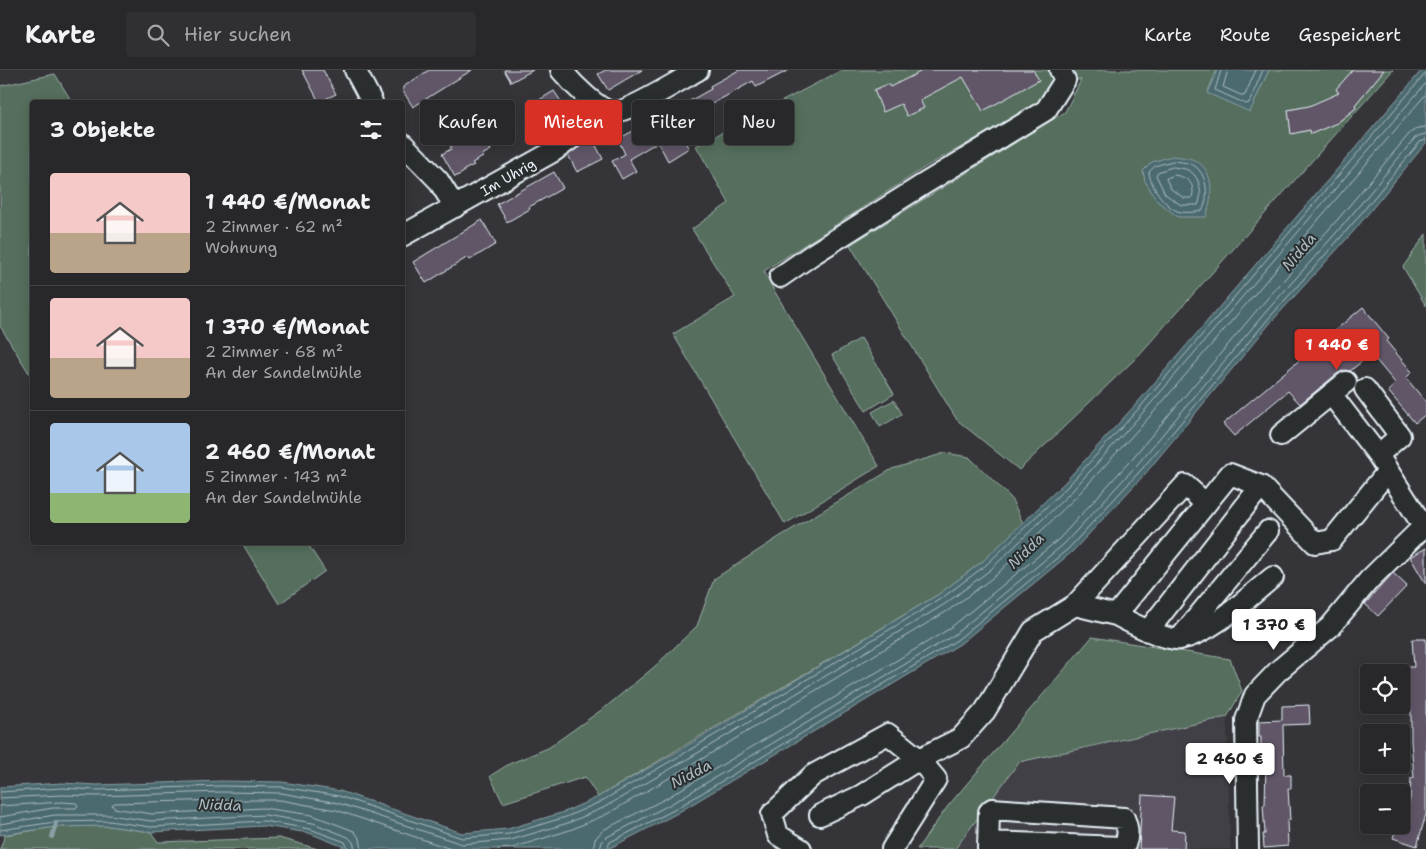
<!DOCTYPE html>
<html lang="de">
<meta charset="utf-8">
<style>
:root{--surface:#28282b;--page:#303033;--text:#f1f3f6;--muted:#a5a6a9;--line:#444447;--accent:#d93025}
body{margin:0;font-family:"Shantell Sans",sans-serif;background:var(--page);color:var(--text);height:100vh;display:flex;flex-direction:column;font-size:19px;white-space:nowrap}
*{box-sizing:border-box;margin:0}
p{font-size:16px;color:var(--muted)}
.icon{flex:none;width:28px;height:28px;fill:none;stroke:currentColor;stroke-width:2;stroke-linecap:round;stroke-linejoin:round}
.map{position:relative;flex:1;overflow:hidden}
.panel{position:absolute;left:30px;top:30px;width:375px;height:445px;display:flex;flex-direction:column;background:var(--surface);border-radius:5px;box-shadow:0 2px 12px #0003,0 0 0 1px var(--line)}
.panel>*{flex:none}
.hud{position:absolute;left:420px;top:30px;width:475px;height:45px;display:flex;gap:10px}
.tools{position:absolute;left:1360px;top:594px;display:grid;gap:10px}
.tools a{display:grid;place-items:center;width:50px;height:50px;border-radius:5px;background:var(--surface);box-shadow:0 2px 12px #0003,0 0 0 1px var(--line);font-size:25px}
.price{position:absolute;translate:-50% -42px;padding:0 11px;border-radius:5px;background:#fff;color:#222;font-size:16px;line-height:32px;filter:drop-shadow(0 1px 2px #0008)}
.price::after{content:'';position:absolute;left:50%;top:30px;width:15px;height:11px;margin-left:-8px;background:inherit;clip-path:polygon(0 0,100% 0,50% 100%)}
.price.on{background:var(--accent);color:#fff}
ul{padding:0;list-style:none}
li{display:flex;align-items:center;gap:15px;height:125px;padding:0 20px}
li+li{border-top:1px solid var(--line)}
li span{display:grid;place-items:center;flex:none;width:140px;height:100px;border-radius:5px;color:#555}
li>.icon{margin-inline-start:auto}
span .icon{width:60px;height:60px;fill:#fffc;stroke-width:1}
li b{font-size:21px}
h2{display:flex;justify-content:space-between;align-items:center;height:60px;padding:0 20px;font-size:21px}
.chip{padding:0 18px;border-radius:5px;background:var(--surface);box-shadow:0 2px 12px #0003,0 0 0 1px var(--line);font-size:18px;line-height:45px}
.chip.on{background:var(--accent);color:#fff}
header{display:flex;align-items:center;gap:30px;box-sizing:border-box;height:70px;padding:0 25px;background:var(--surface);border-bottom:1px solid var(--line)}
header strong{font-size:24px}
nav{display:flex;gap:28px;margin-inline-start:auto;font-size:18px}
.search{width:350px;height:45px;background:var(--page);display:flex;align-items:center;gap:12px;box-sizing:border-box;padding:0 18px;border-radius:5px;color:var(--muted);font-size:19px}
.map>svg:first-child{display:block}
</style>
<header>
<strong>Karte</strong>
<div class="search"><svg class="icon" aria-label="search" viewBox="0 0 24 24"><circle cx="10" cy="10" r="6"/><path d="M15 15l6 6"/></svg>Hier suchen</div>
<nav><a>Karte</a><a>Route</a><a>Gespeichert</a></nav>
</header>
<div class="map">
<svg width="1426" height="779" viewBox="0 0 1426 779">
<rect width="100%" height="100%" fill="#353539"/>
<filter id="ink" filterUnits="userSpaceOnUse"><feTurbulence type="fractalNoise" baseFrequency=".02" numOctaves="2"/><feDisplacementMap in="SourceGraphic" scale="10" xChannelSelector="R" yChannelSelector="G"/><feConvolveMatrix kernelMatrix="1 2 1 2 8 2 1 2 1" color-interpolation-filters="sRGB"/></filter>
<g filter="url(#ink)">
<path fill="#423f47" d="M1227,647l3,132h-275l64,-87z"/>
<path fill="#546e5d" stroke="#9eb0aa" d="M842,0h375l-9,23 42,18 19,-41h84l-17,19 2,4 -9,7 -23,10 -1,-3 -17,3 3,23 19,-3 1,4 29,-13 16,-13 -1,-3 29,-35h9l-256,287 -118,113 -62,-50 -107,-175 215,-133 16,-32 -22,-1 -19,24 -113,63 -163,105 8,16 107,179 -94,58 -112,-190 62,-37 -43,-68 37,-26 -33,-57z
M55,4l17,28h-40v276l-32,-52v-240z
M1426,164v72l-23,-39z
M861,268l33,56 -28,17 -34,-56z
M894,330l8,14 -22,13 -8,-15z
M945,383l24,4 42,41 12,25 -40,38 -44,33 -341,203 -13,-20 -82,26 -13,-27 19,-12 39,-16 59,-42 46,-38 44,-42 17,-47 65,-42 113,-68z
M242,473h65l18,28 -46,33z
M1092,567l138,22 12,32 -15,26 -208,45 -64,87h-38l31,-43z
M109,756l42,6 7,10 121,-4 39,11h-318l5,-14 50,-8z"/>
<path fill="#4c6a6f" stroke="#8aa0a6" d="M1217,0h52l-19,42 -43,-19z
M1422,0h4v73l-73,89 -81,89 -127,153 -73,78 -112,92 -286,171 -66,34h-259l-40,-16 -45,-7 -113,6 -42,-6 -54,1 -55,8v-48l62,-4 34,2 126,-4 60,1 58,9 122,42 46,-4 56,-17 34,-15 82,-47 259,-156 44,-33 81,-78 74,-81z
M1172,86c8,1 17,1 24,5 20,11 16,38 10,56h-28l-21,-16 -12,-20 -2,-10 9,-9z"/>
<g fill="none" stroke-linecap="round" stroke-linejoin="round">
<path stroke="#aabbc1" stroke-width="1" d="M1221,0l-6,20 31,14 3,-1 14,-33
M1228,0l-5,17 20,9 2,-1 11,-25
M1173,91c7,1 17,1 23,6 12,10 13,32 6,44 -6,1 -14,2 -21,1 -14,-2 -31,-26 -32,-40l6,-6z
M1173,97c6,1 12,1 17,4 10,6 13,24 8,34h-17l-16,-11 -9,-19 2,-3z
M1174,105c13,2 22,8 18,23h-8l-13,-9 -5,-10z
M0,722l62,-4 34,2 126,-4 59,1 58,9 123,42 47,-4 57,-17 34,-15 83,-48 259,-156 44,-33 82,-79 74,-81 278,-325 5,-6 1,-4
M0,728l62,-3 34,1 126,-4 59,1 57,10 124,41 49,-4 57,-17 35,-15 83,-48 259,-156 45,-34 82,-79 74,-82 280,-326
M0,736l62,-4 14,1 2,2 -2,3h-23l-53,9
M0,754l55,-9h54l42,6 114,-6 48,8 35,14 5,5 2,7
M0,760l55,-8 54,-1 42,6 113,-6 46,8 35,13 3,7
M362,779l-2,-10 -6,-8 -42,-16 -49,-7 -111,6 -38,-6 -2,-3 2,-2 108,-3h58l56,10 115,39
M498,779l14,-1 58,-18 37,-16 83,-48 259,-156 46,-34 82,-80 75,-82 274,-320
M593,779l2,-10 8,-9 62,-31 284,-170 110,-90 71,-78 128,-152 80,-90 72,-86 8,-5 8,-1
M600,779l2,-7 5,-5 62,-32 285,-170 110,-91 72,-78 128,-152 80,-90 71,-86 6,-3 5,-1
M607,779l3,-7 62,-31 285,-171 111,-91 73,-79 128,-152 80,-90 71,-86 6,-2"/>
<path stroke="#8aa0a6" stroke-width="4" d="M52,767l4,-14"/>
</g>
<path fill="#615767" stroke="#e8f1f8" d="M302,0h21l13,24 -17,8z
M429,0h43l-59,37 -10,-16v-4z
M504,0h29l-22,12z
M606,0h36l-34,20 -10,-16z
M739,0h50l-33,17 -3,-6 -50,28 7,15 -27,16 6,8 -21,13 -10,-19 -29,17 7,12 -14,8 -10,-18 13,-7 -7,-15 17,-9 2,3 42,-22 -2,-3 34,-19 -1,-3z
M924,0h109l6,10 -56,31 -20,-34 -43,23 4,8 -17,8 -6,-12 -18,8 -9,-22 14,-6 2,3z
M1353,0h31l-29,35 1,3 -19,15 -26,11 -1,-4 -19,4 -3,-24 21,-4 30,-13 -3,-4z
M554,21l12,18 -22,15 -13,-19z
M503,35l14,24 -18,12 1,2 -10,6 1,1 -9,5 1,2 -11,6 2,2 -10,5v2l-9,5 -13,-23 9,-5 -1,-2 10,-6 -1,-2 10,-6 -1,-2 18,-12 -1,-2z
M592,68l11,21 -26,13 -9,-17z
M554,102l9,16 -34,19 1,2 -23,13 -10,-18z
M482,150l14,24 -26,16 -2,-3 -42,26 -13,-21z
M1363,237l26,32 -3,2 26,31 -6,6 20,24v12l-11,9 -27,-32 8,-7 -25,-30 -21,17 -5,-1 -7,3 -38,31 -12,-13 -54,45 -11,-12z
M1426,478v36l-16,-27z
M1393,503l14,13 -29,30 -13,-12z
M1412,569h14v175l-9,32 -24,-8 4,-12 5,1 8,-28 1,-21h3l-3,-37v-33l-8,-1 1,-14h2l1,-26h7z
M1309,635l1,19 -27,1 1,50h7v14h-3l2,31h-3l1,26 -24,2 -1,-14h2l-2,-29h2l1,-41h-5v-27h-2v-16l23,-1v-14z
M1142,725l32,2 -3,33 14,1 -1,18h-45z"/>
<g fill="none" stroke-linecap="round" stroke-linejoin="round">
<g stroke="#e8f1f8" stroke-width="24">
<path id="minor" d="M355,0l17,32
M561,0c10,12 38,42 54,42 15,-1 67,-33 83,-42
M402,73l36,37 17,27
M402,166l152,-85 55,-40
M780,207l33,-23 111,-70 122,-74 19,-30 -5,-10
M1365,319l35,47 -22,19
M1331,324l47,61 45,71
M1281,365l65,-53
M1075,535l110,-120 21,19
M1116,545c13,7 50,26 64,24 32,-6 67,-41 93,-62
M1148,561l113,-145
M1180,568l88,-107
M820,745l42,-20 57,-36 42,-21 24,-27 48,-80 42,-26 41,10 114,-141 31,12 54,57 17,-3 56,-69
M801,779l-23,-14 -6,-21 41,-39 75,-41 31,25 17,20 -44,70
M988,779l1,-37 3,-3 132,9c4,10 5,17 1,27l-4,2 -132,-5
M1248,779l-2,-129 9,-25 23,-24 52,-44 39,-47 57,-56"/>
</g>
<use href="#minor" stroke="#2a2d2e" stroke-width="20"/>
</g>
</g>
<g text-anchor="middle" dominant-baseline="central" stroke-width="4" stroke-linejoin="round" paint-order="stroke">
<g font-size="14" fill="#e8f1f8" stroke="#2a2d2e">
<text transform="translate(508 107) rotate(-30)">Im Uhrig</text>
</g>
<g font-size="15" font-style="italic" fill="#aabbc1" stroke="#2a2d2e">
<text transform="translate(1299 182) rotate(-50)">Nidda</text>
<text transform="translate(1026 481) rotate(-44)">Nidda</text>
<text transform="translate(691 704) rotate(-28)">Nidda</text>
<text transform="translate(220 735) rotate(2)">Nidda</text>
</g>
</g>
</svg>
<div class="tools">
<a><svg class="icon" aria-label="locate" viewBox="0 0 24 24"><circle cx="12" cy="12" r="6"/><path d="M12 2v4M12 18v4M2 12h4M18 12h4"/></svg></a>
<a>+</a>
<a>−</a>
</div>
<b class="price on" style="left:1337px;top:301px">1 440 €</b>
<b class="price" style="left:1274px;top:581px">1 370 €</b>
<b class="price" style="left:1230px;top:715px">2 460 €</b>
<div class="hud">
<a class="chip">Kaufen</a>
<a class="chip on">Mieten</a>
<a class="chip">Filter</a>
<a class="chip">Neu</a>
</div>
<section class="panel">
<h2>3 Objekte<svg class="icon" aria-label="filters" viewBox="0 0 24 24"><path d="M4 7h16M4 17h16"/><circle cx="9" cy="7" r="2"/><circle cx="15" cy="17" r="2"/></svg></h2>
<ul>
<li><span style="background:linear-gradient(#f6c9c9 60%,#b9a48a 0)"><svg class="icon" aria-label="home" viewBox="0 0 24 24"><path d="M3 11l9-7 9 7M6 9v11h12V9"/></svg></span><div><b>1 440 €/Monat</b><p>2 Zimmer · 62 m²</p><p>Wohnung</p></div></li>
<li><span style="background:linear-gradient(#f6c9c9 60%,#b9a48a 0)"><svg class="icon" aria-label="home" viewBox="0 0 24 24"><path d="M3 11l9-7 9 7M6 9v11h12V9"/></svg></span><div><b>1 370 €/Monat</b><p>2 Zimmer · 68 m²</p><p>An der Sandelmühle</p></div></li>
<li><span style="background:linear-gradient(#a9c7e8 70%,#8fb573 0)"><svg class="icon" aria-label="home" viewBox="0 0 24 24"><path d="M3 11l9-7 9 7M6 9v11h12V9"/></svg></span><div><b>2 460 €/Monat</b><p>5 Zimmer · 143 m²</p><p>An der Sandelmühle</p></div></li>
</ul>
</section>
</div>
